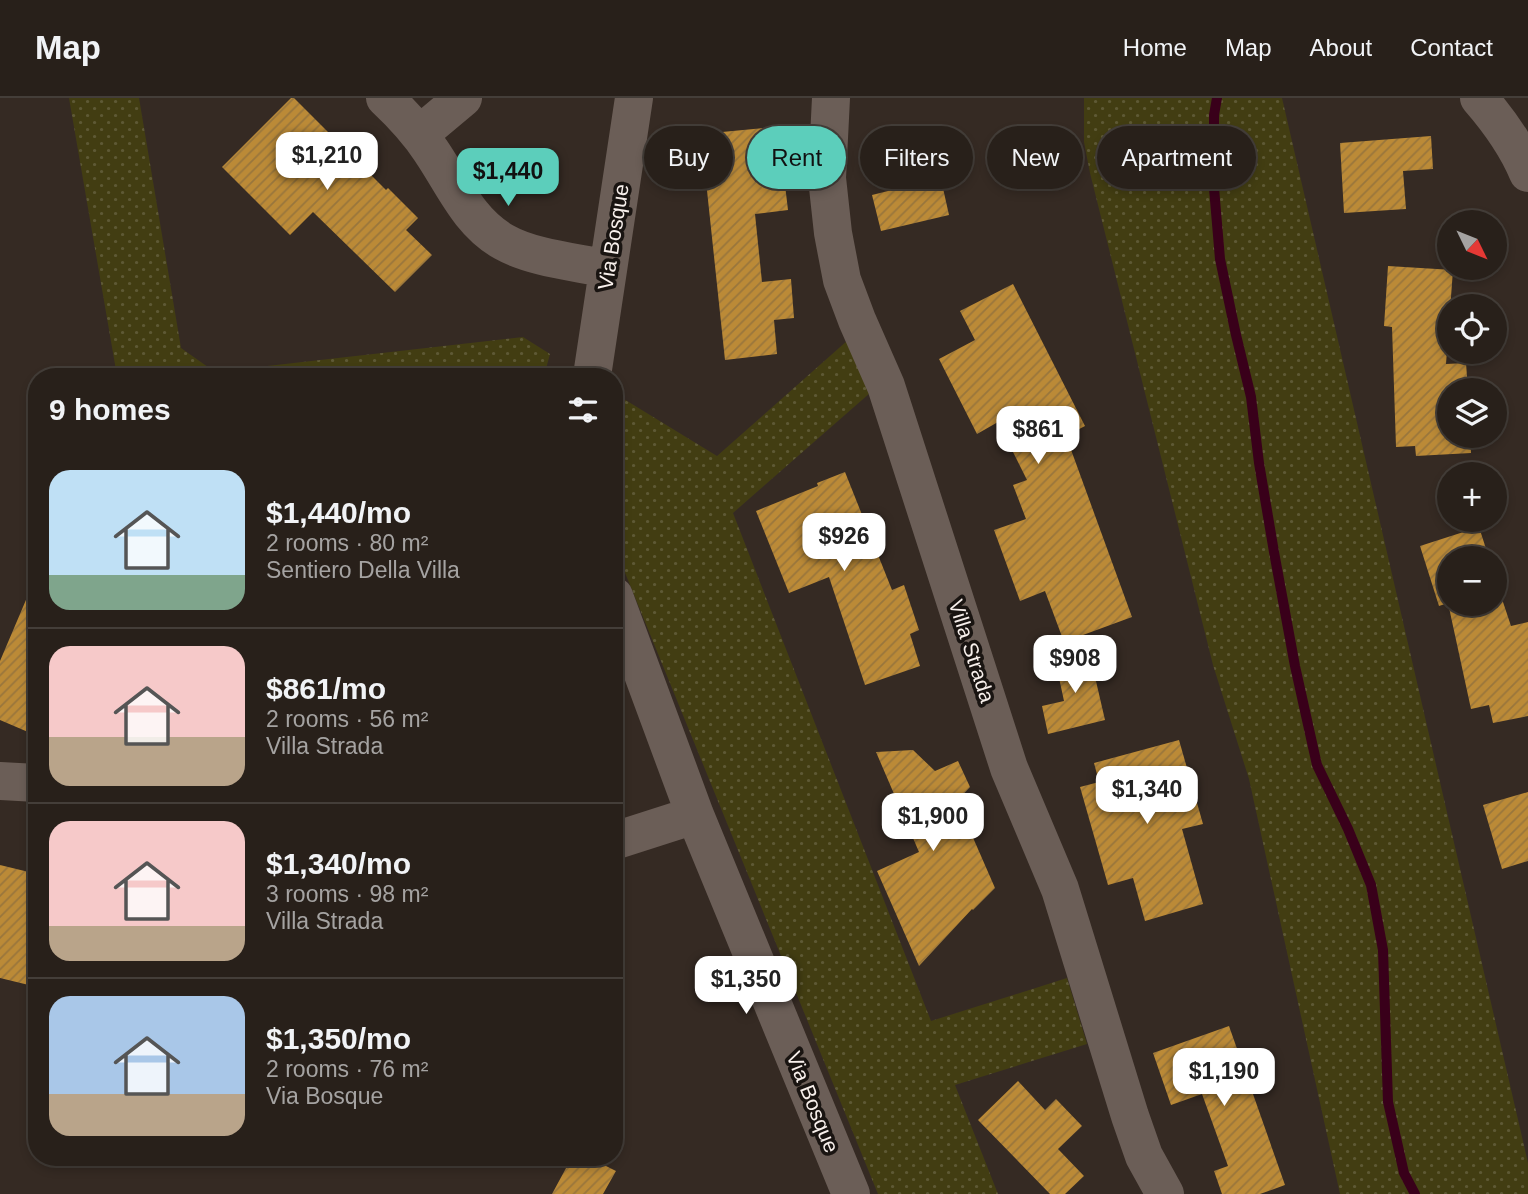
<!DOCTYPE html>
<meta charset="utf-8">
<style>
:root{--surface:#28201a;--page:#342d27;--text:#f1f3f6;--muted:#a5a3a2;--line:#443e39;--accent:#5ccebb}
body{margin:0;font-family:Arial,sans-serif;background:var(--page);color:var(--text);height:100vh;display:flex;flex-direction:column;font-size:26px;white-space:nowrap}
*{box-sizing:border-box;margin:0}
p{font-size:23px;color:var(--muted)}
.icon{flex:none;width:38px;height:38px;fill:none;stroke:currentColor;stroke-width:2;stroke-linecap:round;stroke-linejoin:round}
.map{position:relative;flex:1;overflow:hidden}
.sheet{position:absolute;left:28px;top:270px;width:595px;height:798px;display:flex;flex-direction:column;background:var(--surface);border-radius:28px;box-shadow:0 4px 10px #0003,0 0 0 2px var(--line)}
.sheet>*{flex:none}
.hud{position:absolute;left:644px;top:28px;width:665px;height:63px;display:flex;gap:14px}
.needle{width:46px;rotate:133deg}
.controls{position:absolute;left:1437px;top:112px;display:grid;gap:14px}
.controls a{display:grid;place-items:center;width:70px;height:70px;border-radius:50%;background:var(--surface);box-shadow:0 4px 10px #0003,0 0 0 2px var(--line);font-size:35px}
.price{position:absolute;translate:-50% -60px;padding:0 16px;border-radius:14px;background:#fff;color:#222;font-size:23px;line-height:46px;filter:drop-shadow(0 2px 4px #0008)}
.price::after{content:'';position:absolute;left:50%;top:42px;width:21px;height:16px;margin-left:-10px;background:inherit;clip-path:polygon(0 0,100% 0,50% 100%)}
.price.selected{background:var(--accent);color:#111}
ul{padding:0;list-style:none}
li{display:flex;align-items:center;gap:21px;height:175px;padding:0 21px}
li+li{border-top:2px solid var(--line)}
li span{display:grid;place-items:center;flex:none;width:196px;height:140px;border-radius:21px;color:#555}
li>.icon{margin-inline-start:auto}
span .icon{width:84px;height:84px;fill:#fffc;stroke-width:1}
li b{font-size:30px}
h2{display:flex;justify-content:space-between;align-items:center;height:84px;padding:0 21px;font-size:30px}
.chip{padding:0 24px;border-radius:32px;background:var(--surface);box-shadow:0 4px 10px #0003,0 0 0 2px var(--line);font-size:24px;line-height:63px}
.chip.selected{background:var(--accent);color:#111}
header{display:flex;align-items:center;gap:42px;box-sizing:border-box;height:98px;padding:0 35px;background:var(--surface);border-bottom:2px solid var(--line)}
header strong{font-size:33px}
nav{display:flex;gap:38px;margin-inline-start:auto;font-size:24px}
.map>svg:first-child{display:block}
</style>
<header>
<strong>Map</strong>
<nav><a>Home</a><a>Map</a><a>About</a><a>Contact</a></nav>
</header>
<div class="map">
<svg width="1528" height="1096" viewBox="0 0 1528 1096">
<defs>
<pattern id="grass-dots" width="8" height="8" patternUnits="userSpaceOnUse" patternTransform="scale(1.75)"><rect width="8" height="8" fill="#423d12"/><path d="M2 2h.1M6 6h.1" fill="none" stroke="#5e5935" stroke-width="1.8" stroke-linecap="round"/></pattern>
<pattern id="building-hatch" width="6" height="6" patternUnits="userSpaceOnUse" patternTransform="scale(1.75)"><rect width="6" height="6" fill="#bb8a37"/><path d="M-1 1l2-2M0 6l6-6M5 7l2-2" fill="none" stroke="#99763c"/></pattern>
</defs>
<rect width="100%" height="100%" fill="#352a23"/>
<path fill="url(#grass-dots)" d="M69,0h70l42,250 34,24 308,-35 27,17 -6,22h-427z
M1084,0h198l246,1065v31h-188l-91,-415 -36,-114 -123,-492 -6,-31z
M848,242l22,53 -137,120 198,508 136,-43 20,66 -132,41 43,109h-120l-259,-636 -5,-16v-149l103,63z"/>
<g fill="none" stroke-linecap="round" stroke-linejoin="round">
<path stroke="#39001a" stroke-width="10" d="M1217,0l-3,17v73l6,71 16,76 15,62 8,66 15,89 21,114 22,99 31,64 23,56 12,65 5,152 16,71 11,21"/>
</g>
<path fill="url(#building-hatch)" d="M291,0h3l92,92 2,-2 30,30 -12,12 26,25 -37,37 -82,-80 -23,23 -68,-68z
M765,30l4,42 14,-2 5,42 -33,4 7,68 29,-3 3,39 -20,2 3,34 -52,6 -24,-226z
M1431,38l2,33 -30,2 3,38 -62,4 -4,-70z
M936,59l13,58 -68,16 -9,-36 32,-8 -5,-21z
M1388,168l65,4 -7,94 20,-1 2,27h-19v46h21l1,17 -55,3 -1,-10 -19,1 -4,-120 -8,-1z
M1013,186l72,142 -19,10 66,181 -68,25 -19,-51 -25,10 -26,-71 32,-11 -13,-34 14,-5 -29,-58 -21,12 -38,-75 36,-19 -15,-29z
M845,374l47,118 12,-5 15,45 -9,4 10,32 -55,19 -36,-108 -40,16 -33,-82 62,-25 -1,-3z
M1479,429l10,31h-40v46h45v-29l17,51 17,-4v94l-35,7 -4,-18 -18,4 -23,-106 -9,3 -19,-60z
M37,476v137l-9,21 -28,-12v-59z
M1089,553l16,69 -57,14 -6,-28 22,-5 -9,-42z
M1179,642l24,84 -21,5 21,75 -58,17 -12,-43 -25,7 -28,-98 19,-5 -5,-19z
M913,652l22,21 23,-10 12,26 -13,14 38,87 -22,22 -1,-1 -53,57 -42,-95 42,-19 -43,-100z
M1528,694v69l-26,8 -19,-64z
M0,767l37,9v113l-37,-9z
M1229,928l56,159 -25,9h-38l-8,-23 14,-5 -26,-72 -31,11 -18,-52z
M1018,983l27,29 11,-11 26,27 -24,23 26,27 -19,18h-15l-72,-74z
M572,1059h16l28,14 -13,23h-51z"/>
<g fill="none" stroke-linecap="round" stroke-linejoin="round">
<path stroke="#6b5e57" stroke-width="38" d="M385,0c17,16 33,33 46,53 22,32 37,71 73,91 28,16 72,20 104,27
M831,0l-4,80 6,55 9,47 15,40 29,66 123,382 51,121 70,227 14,40 21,38
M1479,0c20,23 37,46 49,75
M420,36l43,-36
M592,278l42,-278
M614,498l81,219 156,379
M0,683l37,2
M614,743l81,-26"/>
</g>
<g text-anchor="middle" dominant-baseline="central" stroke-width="7" stroke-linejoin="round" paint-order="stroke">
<g font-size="21" fill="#f8f0ec" stroke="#191411">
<text transform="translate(613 139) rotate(-81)">Via Bosque</text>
<text transform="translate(972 553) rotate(72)">Villa Strada</text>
<text transform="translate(813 1004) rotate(68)">Via Bosque</text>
</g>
</g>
</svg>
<div class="controls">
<a><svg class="needle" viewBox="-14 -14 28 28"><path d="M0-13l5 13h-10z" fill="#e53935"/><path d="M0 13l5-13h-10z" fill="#a5a3a2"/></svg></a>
<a><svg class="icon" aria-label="locate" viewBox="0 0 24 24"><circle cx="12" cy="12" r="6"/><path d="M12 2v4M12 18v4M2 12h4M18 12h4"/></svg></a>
<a><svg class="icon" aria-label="layers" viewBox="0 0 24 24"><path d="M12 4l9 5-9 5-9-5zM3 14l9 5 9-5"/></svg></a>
<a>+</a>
<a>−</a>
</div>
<b class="price" style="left:327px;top:94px">$1,210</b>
<b class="price selected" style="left:508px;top:110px">$1,440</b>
<b class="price" style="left:1038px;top:368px">$861</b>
<b class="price" style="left:844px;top:475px">$926</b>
<b class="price" style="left:1075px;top:597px">$908</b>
<b class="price" style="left:1147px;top:728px">$1,340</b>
<b class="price" style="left:933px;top:755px">$1,900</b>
<b class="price" style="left:746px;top:918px">$1,350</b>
<b class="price" style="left:1224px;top:1010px">$1,190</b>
<div class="hud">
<a class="chip">Buy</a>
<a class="chip selected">Rent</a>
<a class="chip">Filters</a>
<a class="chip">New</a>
<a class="chip">Apartment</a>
</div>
<section class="sheet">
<h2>9 homes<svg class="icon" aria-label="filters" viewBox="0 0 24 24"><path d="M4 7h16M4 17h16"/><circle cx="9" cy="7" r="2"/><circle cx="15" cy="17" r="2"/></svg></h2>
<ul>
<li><span style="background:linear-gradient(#bfe0f5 75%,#7fa58c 0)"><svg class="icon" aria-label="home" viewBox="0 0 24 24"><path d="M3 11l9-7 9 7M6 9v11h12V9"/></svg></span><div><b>$1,440/mo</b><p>2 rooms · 80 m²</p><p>Sentiero Della Villa</p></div></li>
<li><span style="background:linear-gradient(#f6c9c9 65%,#b9a48a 0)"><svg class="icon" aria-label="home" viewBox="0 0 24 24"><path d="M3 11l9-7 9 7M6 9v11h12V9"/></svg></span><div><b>$861/mo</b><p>2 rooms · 56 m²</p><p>Villa Strada</p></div></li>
<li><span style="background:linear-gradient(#f6c9c9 75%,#b9a48a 0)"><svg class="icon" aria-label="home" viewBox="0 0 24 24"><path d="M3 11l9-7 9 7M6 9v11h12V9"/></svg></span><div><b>$1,340/mo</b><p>3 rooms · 98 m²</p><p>Villa Strada</p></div></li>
<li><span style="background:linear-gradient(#a9c7e8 70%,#b9a48a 0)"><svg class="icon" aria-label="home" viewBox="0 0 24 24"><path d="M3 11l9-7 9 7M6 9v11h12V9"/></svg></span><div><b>$1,350/mo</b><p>2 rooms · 76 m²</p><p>Via Bosque</p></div></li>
</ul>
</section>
</div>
